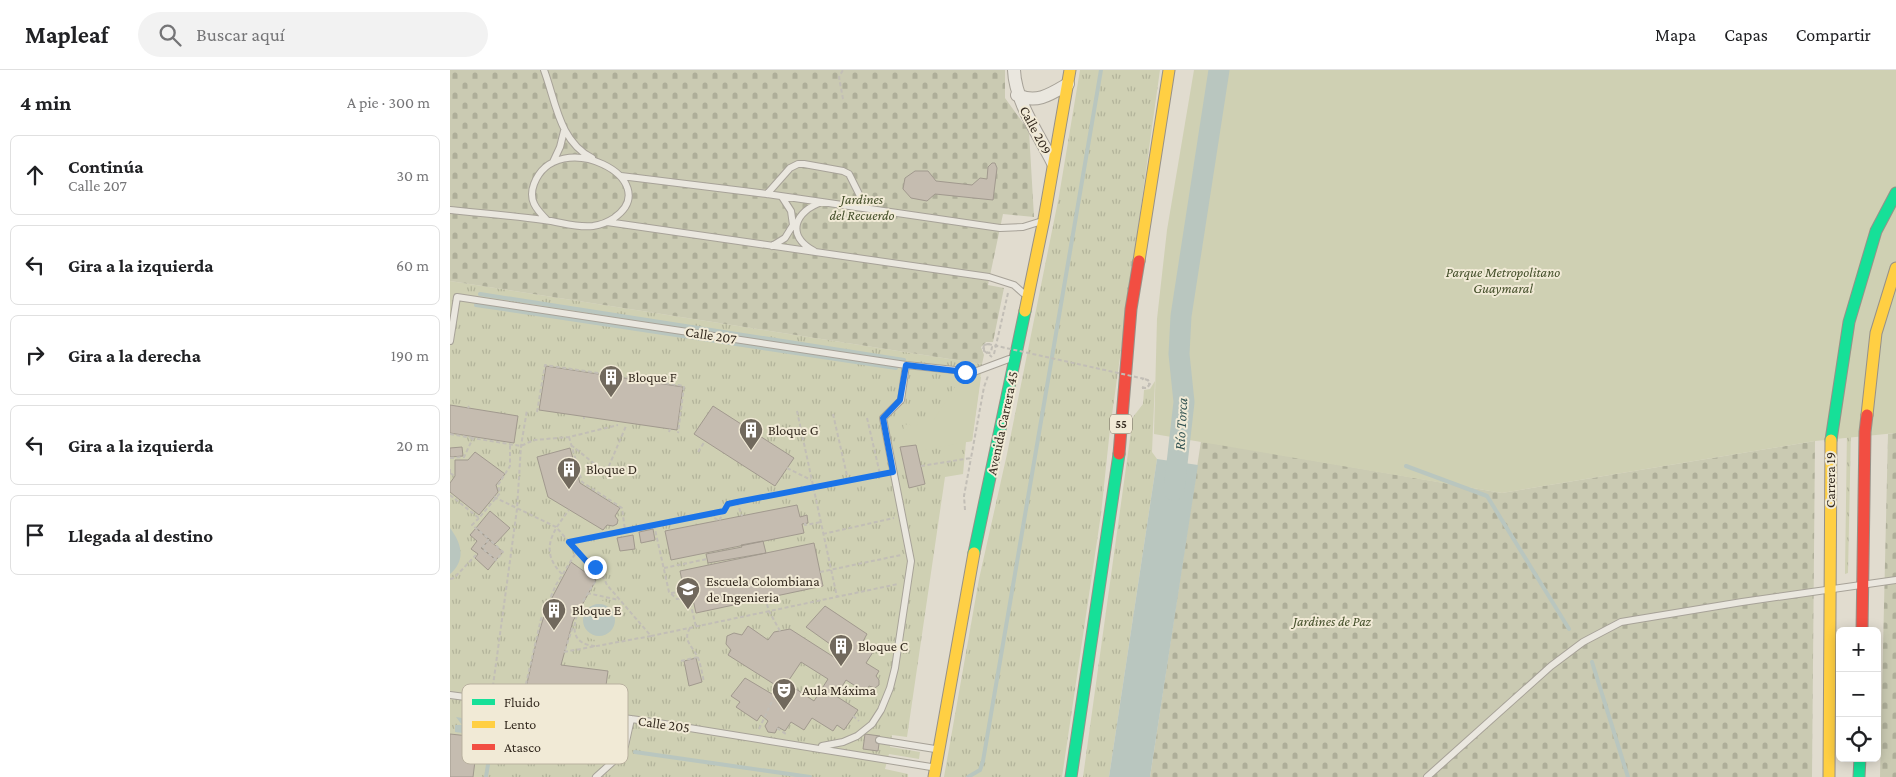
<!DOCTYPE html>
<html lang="es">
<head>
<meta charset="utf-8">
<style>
	:root { --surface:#fff; --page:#f2f2f2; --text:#202124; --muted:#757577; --line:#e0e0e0 }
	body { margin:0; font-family:"Crimson Pro",serif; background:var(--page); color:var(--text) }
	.controls { position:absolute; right:15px; bottom:15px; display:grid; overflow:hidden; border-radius:8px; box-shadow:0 2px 12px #0003 }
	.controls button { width:45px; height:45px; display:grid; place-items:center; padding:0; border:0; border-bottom:1px solid var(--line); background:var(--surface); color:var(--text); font:25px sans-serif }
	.stop { position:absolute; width:15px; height:15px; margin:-11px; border:4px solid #1a73e8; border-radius:50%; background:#fff }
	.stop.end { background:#1a73e8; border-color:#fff; box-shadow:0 1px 5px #0008 }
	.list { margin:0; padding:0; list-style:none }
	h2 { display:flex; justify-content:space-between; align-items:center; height:65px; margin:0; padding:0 20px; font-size:21px }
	h2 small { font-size:16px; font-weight:400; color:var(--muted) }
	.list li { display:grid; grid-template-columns:32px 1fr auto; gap:15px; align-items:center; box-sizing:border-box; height:80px; margin:0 10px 10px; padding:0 10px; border:1px solid var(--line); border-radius:8px }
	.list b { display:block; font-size:19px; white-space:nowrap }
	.list p { margin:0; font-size:16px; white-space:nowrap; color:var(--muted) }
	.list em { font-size:16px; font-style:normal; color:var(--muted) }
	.icon { flex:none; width:28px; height:28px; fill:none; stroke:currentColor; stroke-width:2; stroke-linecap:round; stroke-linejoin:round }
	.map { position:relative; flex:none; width:1446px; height:707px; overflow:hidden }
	header { display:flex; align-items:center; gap:30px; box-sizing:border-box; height:70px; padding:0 25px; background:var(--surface); border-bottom:1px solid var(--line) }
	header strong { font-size:24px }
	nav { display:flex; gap:28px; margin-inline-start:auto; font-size:18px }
	.search { width:350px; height:45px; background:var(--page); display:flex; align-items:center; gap:12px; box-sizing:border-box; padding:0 18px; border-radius:28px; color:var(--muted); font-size:19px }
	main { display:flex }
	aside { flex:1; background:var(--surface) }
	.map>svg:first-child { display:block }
	.grass { fill:url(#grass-tufts) }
	.cemetery { fill:url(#cemetery-stones) }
	.green { fill:#cfd0b3; fill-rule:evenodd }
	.water { fill:#b9c6bf }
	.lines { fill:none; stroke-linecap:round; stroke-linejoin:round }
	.stream { stroke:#b9c6bf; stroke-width:4 }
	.river { stroke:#b9c6bf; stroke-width:21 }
	.building { fill:#c5bcb0; stroke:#a1998e; fill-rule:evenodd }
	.lane-casing { stroke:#a7a298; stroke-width:8 }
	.street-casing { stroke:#a7a298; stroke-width:14 }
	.fast-casing { stroke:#979188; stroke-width:13 }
	.slow-casing { stroke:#979188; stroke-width:13 }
	.jam-casing { stroke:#979188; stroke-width:13 }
	.path { stroke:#c2beb6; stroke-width:2; stroke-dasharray:4 2.5; stroke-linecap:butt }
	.lane { stroke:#eae7df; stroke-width:6 }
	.street { stroke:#eae7df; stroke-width:12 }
	.fast { stroke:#16e098; stroke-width:11 }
	.slow { stroke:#ffcf43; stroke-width:11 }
	.jam { stroke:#f24e42; stroke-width:11 }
	.path-bridge { stroke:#c2beb6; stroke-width:2; stroke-dasharray:4 2.5; stroke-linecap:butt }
	.route { stroke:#1a73e8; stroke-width:6 }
	.labels { text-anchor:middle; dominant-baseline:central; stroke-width:4; stroke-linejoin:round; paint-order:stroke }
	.shield { fill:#f1ead6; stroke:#6d6457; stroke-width:1 }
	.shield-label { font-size:12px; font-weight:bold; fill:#352b20 }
	.street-label { font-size:14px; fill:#352b20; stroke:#f1ead6 }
	.park-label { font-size:14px; font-style:italic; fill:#444f2a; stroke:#f1ead6 }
	.poi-label { font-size:14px; fill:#352b20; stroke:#f1ead6; text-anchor:start }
	.water-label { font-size:15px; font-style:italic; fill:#325352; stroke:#f1ead6 }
	.key { fill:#f1ead6; stroke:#b9b19f; stroke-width:1 }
	.key-label { font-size:14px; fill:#352b20 }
</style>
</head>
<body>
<header>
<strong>Mapleaf</strong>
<div class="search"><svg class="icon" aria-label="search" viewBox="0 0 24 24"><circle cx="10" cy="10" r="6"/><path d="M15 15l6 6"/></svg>Buscar aquí</div>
<nav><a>Mapa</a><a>Capas</a><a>Compartir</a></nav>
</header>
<main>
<aside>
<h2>4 min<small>A pie · 300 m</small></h2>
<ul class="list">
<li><svg class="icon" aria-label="ahead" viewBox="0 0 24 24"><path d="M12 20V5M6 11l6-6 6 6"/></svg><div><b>Continúa</b><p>Calle 207</p></div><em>30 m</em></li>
<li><svg class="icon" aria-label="left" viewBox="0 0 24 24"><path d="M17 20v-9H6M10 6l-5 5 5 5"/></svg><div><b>Gira a la izquierda</b></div><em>60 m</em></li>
<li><svg class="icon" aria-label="right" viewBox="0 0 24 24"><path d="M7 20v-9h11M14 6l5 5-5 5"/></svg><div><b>Gira a la derecha</b></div><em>190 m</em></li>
<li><svg class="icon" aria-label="left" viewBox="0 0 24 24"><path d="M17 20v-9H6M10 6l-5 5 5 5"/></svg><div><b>Gira a la izquierda</b></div><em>20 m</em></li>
<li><svg class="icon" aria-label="arrive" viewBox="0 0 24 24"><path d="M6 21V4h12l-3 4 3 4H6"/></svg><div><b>Llegada al destino</b></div></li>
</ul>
</aside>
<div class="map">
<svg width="1446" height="707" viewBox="0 0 1446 707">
	<defs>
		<pattern id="grass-tufts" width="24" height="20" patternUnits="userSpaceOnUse" patternTransform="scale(1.25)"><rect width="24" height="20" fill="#cfd0b3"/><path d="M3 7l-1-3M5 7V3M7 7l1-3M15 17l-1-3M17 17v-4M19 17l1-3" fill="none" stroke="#b2b39a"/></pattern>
		<pattern id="cemetery-stones" width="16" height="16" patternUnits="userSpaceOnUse" patternTransform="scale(1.25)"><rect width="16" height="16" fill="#cacab2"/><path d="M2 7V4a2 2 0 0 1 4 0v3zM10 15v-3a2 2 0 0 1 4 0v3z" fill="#aeae99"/></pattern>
	</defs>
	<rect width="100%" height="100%" fill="#e1dccf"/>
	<!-- grass -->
	<path class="grass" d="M630 0H710L660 359 651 444 612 707H494L529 509 557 384 609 126Z
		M0 211 532 294 522 371 516 372 513 404 495 407 457 667 442 665 440 677 470 682 469 689 439 684 435 699 458 704V707H0Z
		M705 311 702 382 707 389 659 707H633L683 347 693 334 694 320 700 319Z
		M1397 359 1401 360 1398 503 1395 504Z"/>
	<!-- cemetery -->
	<path class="cemetery" d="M0 0H555V28L579 61 584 147 553 144 538 215 554 218 543 272H536L531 277 534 285 532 294 0 211Z
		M1446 363V707H1430L1438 364Z
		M751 371 1052 423 1365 371 1362 707H700Z"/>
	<!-- green -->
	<path class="green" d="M744 0H1446V363L1365 371 1052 423 704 364 707 249 717 160Z
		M512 306 531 307 522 371 468 381 466 375 456 376 453 354 467 356 468 351H483Z
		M150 530C164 532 174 545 167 559 165 564 160 567 155 569 127 578 116 530 150 530ZM150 534 160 538 164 544 161 561C153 566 147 566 139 562L133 548C135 539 141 535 150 534Z"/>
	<!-- water -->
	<path class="water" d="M707 389 748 395 700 707H659Z
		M0 458C12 474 16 490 0 504Z
		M133 550a16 16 0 1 1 32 0a16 16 0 1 1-32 0Z
		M6 647C18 648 27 657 40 660V664L28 665 5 662V655H12Z"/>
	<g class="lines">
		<!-- stream -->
		<path class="stream" d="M30 224 454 290
			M26 235 446 298
			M956 396 1037 426 1119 559
			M1142 592 1178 707
			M40 662 167 680
			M185 682 360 707
			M36 707 43 663
			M518 707 530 700 533 691 651 0"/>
		<!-- river -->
		<path class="river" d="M724 420 734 332 729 284 731 246 769 0"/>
	</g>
	<!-- building -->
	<path class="building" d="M542 93H545L547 98 543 130 485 124 477 131 461 128 453 119 455 108 465 101H478L486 111 522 115 530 108 537 109 538 97Z
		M96 296 233 317 227 360 89 340Z
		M0 335 68 346 64 373 0 363Z
		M263 336 344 388 325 416 244 364Z
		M466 375 475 414 459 418 450 377Z
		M12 377 13 386 0 387V378Z
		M120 378 130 413 170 438 165 446 168 450 167 454 163 456 157 455 153 460 98 427 87 387Z
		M25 382 55 404 46 415 48 422 29 445 0 422V413L5 406V390H18Z
		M347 435 350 447 357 445 358 453 352 454 354 463 221 490 215 461Z
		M40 441 60 458 45 474 26 458Z
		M26 458 39 470 31 478 46 490 38 500 25 488 28 484 21 479 27 471 20 465Z
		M203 459 205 470 191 473 189 462Z
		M183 465 185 479 170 481 167 468Z
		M39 470 53 482 46 490 32 478Z
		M313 471 316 483 258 493 256 484 292 477 291 475Z
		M364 473 373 516 246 543 242 525 235 526 230 501Z
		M121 492 146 510 123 551 111 595 158 601 154 630 76 618 86 573 96 539Z
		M375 536 417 564 411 575 423 582 416 593 429 601 426 606 429 610V615L425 618 419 616 415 622 396 610 386 626 408 640 394 660 387 655 383 661 362 648 354 660 341 652 335 661 328 657 325 663 318 662 315 656 318 651 311 645 307 651 286 637 290 632 281 626 295 608 322 624 327 616 278 585 281 580 276 574 277 566 284 563 292 565 298 556 318 570 324 562 340 559 390 591 394 584 356 557ZM351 592 378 609 364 631 337 613Z
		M246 588 252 612 239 616 234 591Z
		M0 664 28 667 23 707H0Z
		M415 664 430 666 428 681 413 679Z"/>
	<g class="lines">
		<!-- lane casing -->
		<g class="lane-casing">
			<path id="lane" d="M94 0C106 32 109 71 142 88
				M103 92 110 77 114 61
				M171 106 317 124 550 158 573 157 589 152
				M317 124 340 98 348 94H354L393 101 399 104 416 138
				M0 140C31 143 63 146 94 150 111 152 126 158 143 156 150 155 158 152 164 148 218 110 107 54 84 114 78 130 86 139 97 150
				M157 152 539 207 564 215 573 223
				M322 176 335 168 343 155 341 141 332 127
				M364 181C335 165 345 141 372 132
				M0 271 7 227 456 295 524 302 559 289
				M0 625 196 651 481 697
				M429 670 485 679
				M372 676 393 672 407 666 422 654 431 640 440 618 445 598 461 491 433 348 451 330 456 295
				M146 707 167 688 175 676 181 649
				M977 707 1101 596 1133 572 1171 552 1292 532 1446 510"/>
		</g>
		<!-- street casing -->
		<g class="street-casing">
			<path id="street" d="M564 0C565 31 589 65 603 93
				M567 25C587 34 601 24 618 14"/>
		</g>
		<!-- fast casing -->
		<g class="fast-casing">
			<path id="fast" d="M1381 370 1399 252 1426 161 1446 123
				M524 483 575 241
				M621 707 669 384
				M1409 707 1410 688"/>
		</g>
		<!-- slow casing -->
		<g class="slow-casing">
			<path id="slow" d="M689 191 719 0
				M575 241 594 149 620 0
				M1417 345 1426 263 1446 198
				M484 707 524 483
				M1379 707 1381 370"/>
		</g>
		<!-- jam casing -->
		<g class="jam-casing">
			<path id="jam" d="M669 384 681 239 689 191
				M1412 561 1415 362 1417 345"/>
		</g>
		<!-- path -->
		<path class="path" d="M393 29 389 7 393 0
			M538 274 534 275V281L539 283 541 282 542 277 539 274 534 275 533 280 542 287
			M544 284 558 223
			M692 317 695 318 699 315V311L695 309
			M692 318H697L700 314 698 310 692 309
			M18 338 19 336
			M347 341 387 527
			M87 342 95 295 234 316 228 363
			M383 344 398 410
			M417 348 430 404
			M134 349V347
			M219 362 220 359
			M0 364 23 368
			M119 367 132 412 172 438 175 460
			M121 375 156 403 176 356
			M248 382 255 371
			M0 388 14 387 23 368 71 376 84 370 119 367 168 355
			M471 396 521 388 534 317 538 306
			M337 398 361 410
			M0 399V404
			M0 403 5 406
			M0 425 29 448 50 423 48 415 60 396V375
			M44 427 106 457 138 493 151 502 157 515 201 566 448 514
			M287 432 292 446
			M515 440 514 426 521 388
			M259 444 269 451 274 441
			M29 448 22 455 39 469 32 478 46 490 53 482 39 469
			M355 453V455L371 452
			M204 455 219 522 227 529 239 527 246 557
			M373 464 444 448
			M119 472 274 441 278 434 287 432 436 403
			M214 498 257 489
			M370 502 451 485
			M112 504C89 481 102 462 119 440
			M0 509 4 508 26 485
			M137 523 169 530
			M221 523 234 521
			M315 528 319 541 330 561
			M240 558C232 571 243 576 248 588 251 595 252 604 254 612
			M145 576C101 572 140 520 151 503
			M115 580 123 556
			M114 582 201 566
			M231 591 248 587
			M42 623 67 439 71 376 77 340
			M74 624 102 628V624L88 622V620
			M73 627 91 549 106 515 127 481
			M403 646 409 651
			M41 649V639
			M327 658 336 664
			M309 659 325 625"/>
		<!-- lane -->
		<use href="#lane" class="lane"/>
		<!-- street -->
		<use href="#street" class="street"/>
		<!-- fast -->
		<use href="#fast" class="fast"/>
		<!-- slow -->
		<use href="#slow" class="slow"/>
		<!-- jam -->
		<use href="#jam" class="jam"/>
		<!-- path-bridge -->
		<path class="path-bridge" d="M538 274 695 309"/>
	</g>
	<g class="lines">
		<!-- route -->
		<path class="route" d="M145 497 138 493 119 472 274 441 278 434 287 432 443 402 433 348 450 330 456 295 515 302"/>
	</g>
	<!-- icons -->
	<defs>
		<g id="building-pin" transform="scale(1.25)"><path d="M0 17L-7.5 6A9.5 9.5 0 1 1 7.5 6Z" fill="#71695d" stroke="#f1ead6"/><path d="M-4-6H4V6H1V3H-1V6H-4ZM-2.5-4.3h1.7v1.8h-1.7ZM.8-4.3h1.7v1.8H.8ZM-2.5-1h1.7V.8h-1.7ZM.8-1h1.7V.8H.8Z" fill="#fff"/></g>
		<g id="university-pin" transform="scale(1.25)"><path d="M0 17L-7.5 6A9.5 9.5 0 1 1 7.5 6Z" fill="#71695d" stroke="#f1ead6"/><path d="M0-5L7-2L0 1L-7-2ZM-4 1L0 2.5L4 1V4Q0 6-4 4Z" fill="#fff"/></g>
		<g id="theatre-pin" transform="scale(1.25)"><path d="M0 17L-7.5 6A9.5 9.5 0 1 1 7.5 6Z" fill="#71695d" stroke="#f1ead6"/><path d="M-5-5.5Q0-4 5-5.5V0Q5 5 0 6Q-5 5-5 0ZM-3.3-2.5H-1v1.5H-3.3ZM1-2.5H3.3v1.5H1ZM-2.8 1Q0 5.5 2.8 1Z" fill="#fff"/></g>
	</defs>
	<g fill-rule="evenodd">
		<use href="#building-pin" x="161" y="307"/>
		<use href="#building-pin" x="301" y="360"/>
		<use href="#building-pin" x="119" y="399"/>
		<use href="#university-pin" x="238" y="519"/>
		<use href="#building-pin" x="104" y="540"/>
		<use href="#building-pin" x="391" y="576"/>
		<use href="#theatre-pin" x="334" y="620"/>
	</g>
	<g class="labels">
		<!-- shield labels -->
		<rect class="shield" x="660" y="344.5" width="22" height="19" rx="4"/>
		<g class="shield-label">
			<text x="671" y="354">55</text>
		</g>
		<!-- street labels -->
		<g class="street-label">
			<text transform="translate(586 60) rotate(62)">Calle 209</text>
			<text transform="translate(261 265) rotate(9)">Calle 207</text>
			<text transform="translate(552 353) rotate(-78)">Avenida Carrera 45</text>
			<text transform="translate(1380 410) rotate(-90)">Carrera 19</text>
			<text transform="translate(214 654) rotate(8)">Calle 205</text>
		</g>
		<!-- park labels -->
		<g class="park-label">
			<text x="412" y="129">Jardines<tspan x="412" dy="16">del Recuerdo</tspan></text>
			<text x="1053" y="202">Parque Metropolitano<tspan x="1053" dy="16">Guaymaral</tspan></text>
			<text x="882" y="551">Jardines de Paz</text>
		</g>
		<!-- poi labels -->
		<g class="poi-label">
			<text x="178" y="307">Bloque F</text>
			<text x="318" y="360">Bloque G</text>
			<text x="136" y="399">Bloque D</text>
			<text x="256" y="511">Escuela Colombiana<tspan x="256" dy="16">de Ingenieria</tspan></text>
			<text x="122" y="540">Bloque E</text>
			<text x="408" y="576">Bloque C</text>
			<text x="352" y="620">Aula Máxima</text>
		</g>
		<!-- water labels -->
		<g class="water-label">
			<text transform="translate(731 354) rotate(-87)">Río Torca</text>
		</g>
	</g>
	<!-- legend -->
	<rect x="12" y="614" width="166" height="80" rx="8" class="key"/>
	<rect x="22" y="629" width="23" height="6" fill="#16e098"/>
	<rect x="22" y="651" width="23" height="7" fill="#ffcf43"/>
	<rect x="22" y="674" width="23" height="6" fill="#f24e42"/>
	<g class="key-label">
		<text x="54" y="637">Fluido</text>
		<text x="54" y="659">Lento</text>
		<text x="54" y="682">Atasco</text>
	</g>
</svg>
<div class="controls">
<button>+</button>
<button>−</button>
<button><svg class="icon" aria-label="locate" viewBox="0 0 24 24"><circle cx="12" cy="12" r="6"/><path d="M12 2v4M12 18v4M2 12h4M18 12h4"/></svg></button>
</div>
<div class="stop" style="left:515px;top:302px"></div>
<div class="stop end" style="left:145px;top:497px"></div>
</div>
</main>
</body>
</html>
